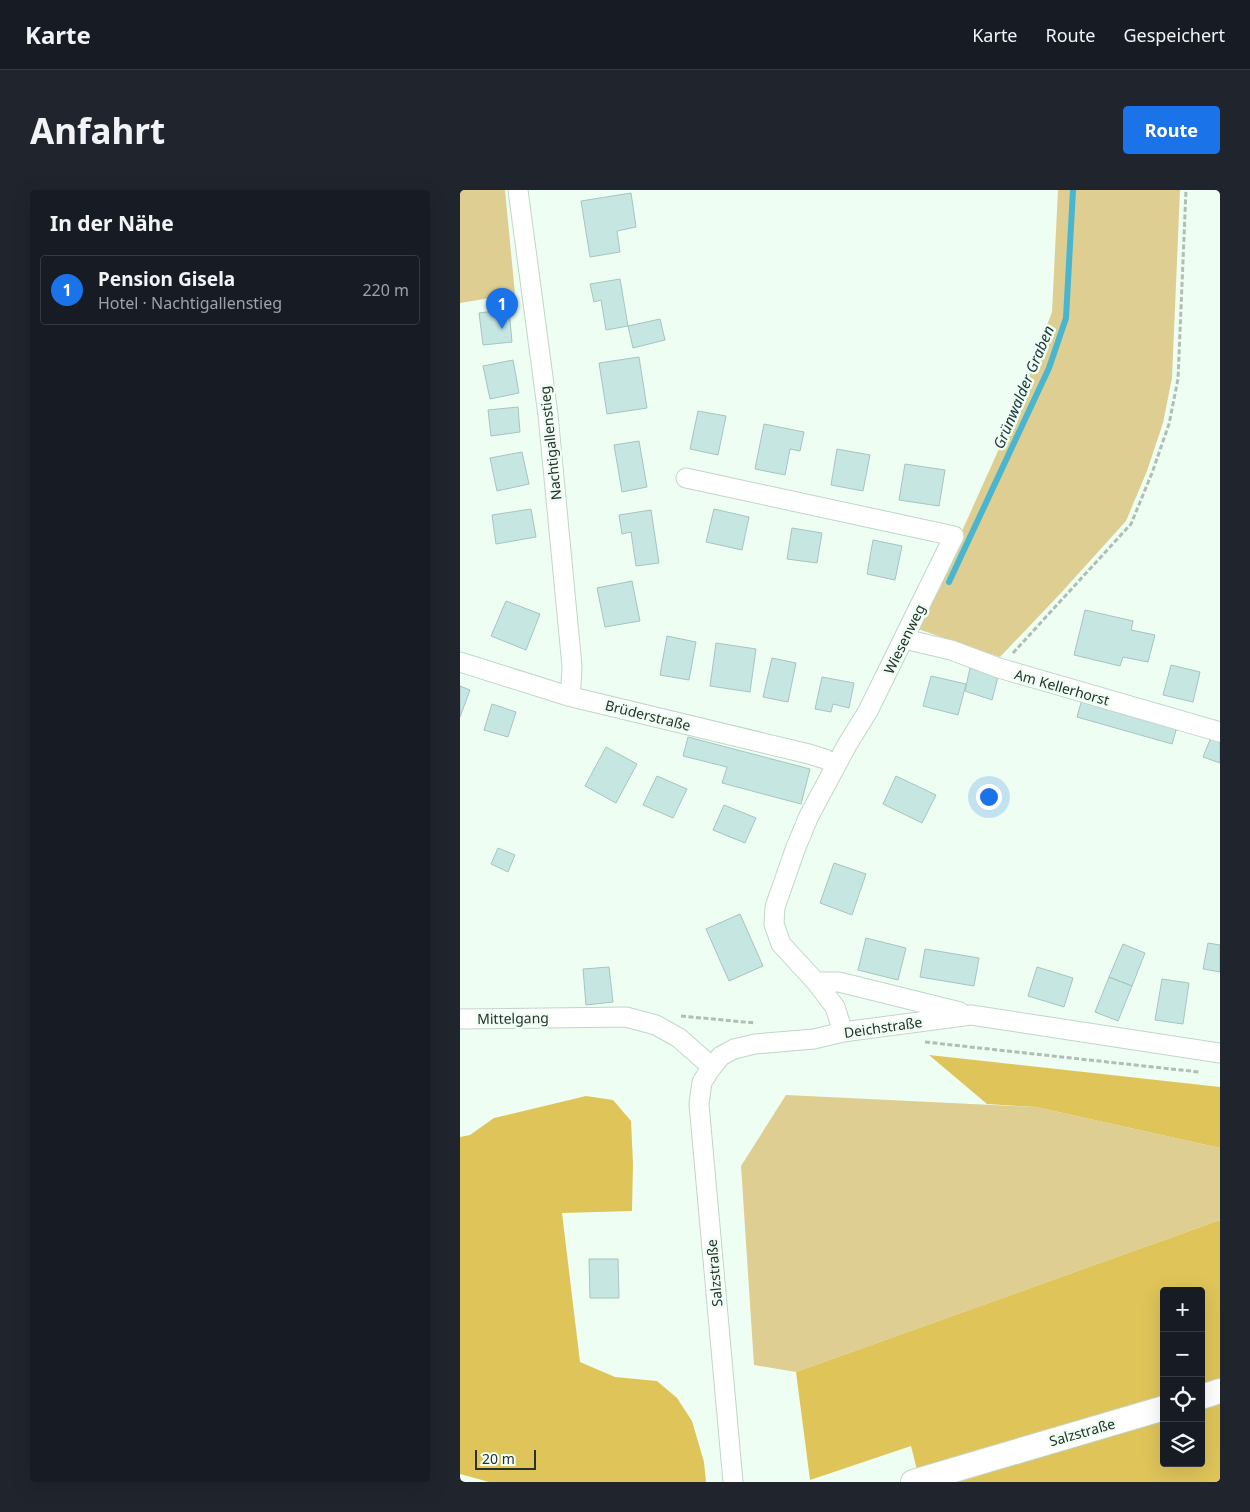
<!DOCTYPE html>
<html lang="de">
<head>
<meta charset="utf-8">
<style>
	:root { --surface:#171b24; --page:#20242c; --text:#f1f3f6; --muted:#9ea1a6; --line:#363941; --accent:#1a73e8 }
	body { margin:0; font-family:"Noto Sans",sans-serif; background:var(--page); color:var(--text) }
	.controls { position:absolute; right:15px; bottom:15px; display:grid; overflow:hidden; border-radius:5px; box-shadow:0 5px 20px #0002 }
	.controls button { width:45px; height:45px; display:grid; place-items:center; padding:0; border:0; border-bottom:1px solid var(--line); background:var(--surface); color:var(--text); font:25px sans-serif }
	.scale { position:absolute; left:15px; bottom:12px; width:61px; box-sizing:border-box; padding-left:5px; border:2px solid #28322b; border-top:0; font-size:14px; line-height:18px; white-space:nowrap; color:#28322b; -webkit-text-stroke:4px #eefef3; paint-order:stroke }
	.you { position:absolute; left:528px; top:606px; width:18px; height:18px; margin:-12px; border:4px solid #fff; border-radius:50%; background:#1a73e8; box-shadow:0 0 0 8px #1a73e833 }
	.badge { display:grid; place-items:center; width:32px; height:32px; border-radius:50%; background:var(--accent); color:#fff; font-size:16px; font-weight:700 }
	.pin { position:absolute; translate:-50% -41px; filter:drop-shadow(0 1px 2px #0008) }
	.pin::after { content:''; position:absolute; top:26px; width:18px; height:15px; background:inherit; clip-path:polygon(0 0,100% 0,50% 100%) }
	.list { margin:0; padding:0; list-style:none }
	h2 { display:flex; justify-content:space-between; align-items:center; height:65px; margin:0; padding:0 20px; font-size:21px }
	h2 small { font-size:16px; font-weight:400; color:var(--muted) }
	.list li { display:grid; grid-template-columns:32px 1fr auto; gap:15px; align-items:center; box-sizing:border-box; height:70px; margin:0 10px 10px; padding:0 10px; border:1px solid var(--line); border-radius:5px }
	.list b { display:block; font-size:19px; white-space:nowrap }
	.list p { margin:0; font-size:16px; white-space:nowrap; color:var(--muted) }
	.list em { font-size:16px; font-style:normal; color:var(--muted) }
	.icon { flex:none; width:28px; height:28px; fill:none; stroke:currentColor; stroke-width:2; stroke-linecap:round; stroke-linejoin:round }
	.map { position:relative; flex:none; width:760px; height:1292px; overflow:hidden; border-radius:5px }
	header { display:flex; align-items:center; gap:30px; box-sizing:border-box; height:70px; padding:0 25px; background:var(--surface); border-bottom:1px solid var(--line) }
	header strong { font-size:24px }
	nav { display:flex; gap:28px; margin-inline-start:auto; font-size:18px }
	.intro { display:flex; align-items:center; justify-content:space-between; box-sizing:border-box; height:120px; padding:0 30px }
	h1 { margin:0; font-size:35px }
	.button { padding:12px 22px; border-radius:5px; background:var(--accent); color:#fff; font-size:18px; font-weight:700 }
	main { display:flex; gap:30px; padding:0 30px }
	aside { flex:1; background:var(--surface); border-radius:5px; box-shadow:0 5px 20px #0002 }
	.map>svg:first-child { display:block }
	.green { fill:#dece92 }
	.forest { fill:#dfc45a; fill-rule:evenodd }
	.lines { fill:none; stroke-linecap:round; stroke-linejoin:round }
	.stream { stroke:#4ab5ce; stroke-width:6 }
	.building { fill:#c5e6e1; stroke:#a5c5c0 }
	.minor-casing { stroke:#bfd7c7; stroke-width:21 }
	.tertiary-casing { stroke:#bfd7c7; stroke-width:26 }
	.path { stroke:#b0beb4; stroke-width:3; stroke-dasharray:5 2.5; stroke-linecap:butt }
	.minor { stroke:#fff; stroke-width:19 }
	.tertiary { stroke:#fff; stroke-width:24 }
	.labels { text-anchor:middle; dominant-baseline:central; stroke-width:5; stroke-linejoin:round; paint-order:stroke }
	.street-label { font-size:14px; fill:#28322b; stroke:#eefef3 }
	.water-label { font-size:15px; font-style:italic; fill:#20383f; stroke:#eefef3 }
</style>
</head>
<body>
<header>
<strong>Karte</strong>
<nav><a>Karte</a><a>Route</a><a>Gespeichert</a></nav>
</header>
<div class="intro"><h1>Anfahrt</h1><a class="button">Route</a></div>
<main>
<aside>
<h2>In der Nähe<small></small></h2>
<ul class="list">
<li><span class="badge">1</span><div><b>Pension Gisela</b><p>Hotel · Nachtigallenstieg</p></div><em>220 m</em></li>
</ul>
</aside>
<div class="map">
<svg width="760" height="1292" viewBox="0 0 760 1292">
	<rect width="100%" height="100%" fill="#eefef3"/>
	<!-- green -->
	<path class="green" d="M0 0H45L55 104 0 113Z
		M598 0H720L712 188 703 233 687 281 666 331 600 404 540 467 458 439 547 241 592 122Z
		M326 905 576 917 760 958V1030L336 1182 294 1175 281 976Z"/>
	<!-- forest -->
	<path class="forest" d="M469 865 760 897V958L576 917 527 914Z
		M126 906 153 910 171 931 173 973 172 1021 102 1023 120 1172 155 1187 197 1191 217 1208 232 1231 244 1272 246 1292H29L0 1284V947L10 945 34 928Z
		M760 1030V1292H460L451 1256 350 1290 336 1182ZM704 1101H741V1273H704Z"/>
	<g class="lines">
		<!-- stream -->
		<path class="stream" d="M489 392 589 178 606 128 613 0"/>
	</g>
	<!-- building -->
	<path class="building" d="M171 3 176 37 157 41 160 62 130 67 121 11Z
		M160 89 168 136 146 140 141 110 134 112 130 94Z
		M49 119 52 152 23 155 19 123Z
		M200 129 205 150 173 158 168 136Z
		M179 167 187 218 147 224 139 173Z
		M53 170 59 203 30 209 23 176Z
		M58 217 60 242 31 246 28 220Z
		M238 221 266 226 258 265 230 259Z
		M304 234 344 242 340 261 330 259 325 285 295 279Z
		M179 251 187 297 162 302 154 255Z
		M377 259 410 265 403 301 371 295Z
		M62 262 69 294 37 301 30 268Z
		M445 274 485 280 479 316 439 310Z
		M71 319 76 347 36 354 32 325Z
		M254 319 289 327 282 360 246 352Z
		M191 320 199 373 176 376 171 342 162 344 159 325Z
		M332 338 362 343 357 373 327 369Z
		M413 350 442 356 435 390 407 384Z
		M172 391 180 431 145 437 137 398Z
		M46 411 80 424 66 460 31 446Z
		M625 420 673 431 671 440 695 445 688 472 663 467 660 476 614 465Z
		M207 446 236 452 229 490 200 485Z
		M256 453 296 459 290 502 250 496Z
		M312 468 336 473 328 512 303 507Z
		M711 475 740 482 733 512 703 505Z
		M510 478 538 487 532 510 505 501Z
		M471 486 506 494 498 525 463 516Z
		M362 487 394 493 389 518 373 514 371 522 355 519Z
		M0 496 10 500 0 527Z
		M622 509 717 537 712 554 617 527Z
		M32 514 56 522 48 547 24 540Z
		M752 545 760 548V573L743 567Z
		M228 547 350 579 341 614 262 593 267 577 223 566Z
		M146 557 177 574 156 613 125 596Z
		M197 586 227 599 213 628 183 615Z
		M436 586 476 605 462 633 423 614Z
		M264 615 296 628 285 653 253 640Z
		M38 658 55 665 48 682 31 674Z
		M374 673 406 684 392 725 360 713Z
		M280 724 303 776 269 791 246 739Z
		M406 748 446 758 438 790 398 780Z
		M748 753 760 755V782L743 779Z
		M663 754 685 763 672 796 649 787Z
		M465 759 519 768 514 796 460 787Z
		M149 777 153 812 126 815 123 779Z
		M577 777 613 788 604 817 568 806Z
		M649 787 672 796 658 831 635 822Z
		M702 789 729 793 723 834 695 830Z
		M129 1069H158L159 1108H130Z"/>
	<g class="lines">
		<!-- minor casing -->
		<g class="minor-casing">
			<path id="minor" d="M58 0 88 225 112 476 111 496 108 506
				M226 288 494 346 408 521 387 555 349 626 336 657 315 717 314 734 321 754 356 792 375 817 383 842
				M444 449 491 460 539 478 760 542
				M0 472 108 506 349 564 365 569 376 575
				M356 792H379L500 822
				M0 829 166 827 196 835 219 848 252 877 261 866 274 859 295 854 354 849 383 842 511 825 760 863
				M252 877 242 892 239 914 273 1292"/>
		</g>
		<!-- tertiary casing -->
		<g class="tertiary-casing">
			<path id="tertiary" d="M741 1207 760 1201
				M453 1292 704 1218"/>
		</g>
		<!-- path -->
		<path class="path" d="M553 463 671 334 692 283 709 234 718 189 726 0
			M221 826 295 833
			M465 852 739 882"/>
		<!-- minor -->
		<use href="#minor" class="minor"/>
		<!-- tertiary -->
		<use href="#tertiary" class="tertiary"/>
	</g>
	<g class="labels">
		<!-- street labels -->
		<g class="street-label">
			<text transform="translate(90 253) rotate(-96)">Nachtigallenstieg</text>
			<text transform="translate(444 449) rotate(-64)">Wiesenweg</text>
			<text transform="translate(602 497) rotate(16)">Am Kellerhorst</text>
			<text transform="translate(188 525) rotate(14)">Brüderstraße</text>
			<text transform="translate(53 828) rotate(-1)">Mittelgang</text>
			<text transform="translate(423 837) rotate(-8)">Deichstraße</text>
			<text transform="translate(254 1083) rotate(-95)">Salzstraße</text>
			<text transform="translate(622 1242) rotate(-16)">Salzstraße</text>
		</g>
		<!-- water labels -->
		<g class="water-label">
			<text transform="translate(563 197) rotate(-67)">Grünwalder Graben</text>
		</g>
	</g>
</svg>
<div class="controls">
<button>+</button>
<button>−</button>
<button><svg class="icon" aria-label="locate" viewBox="0 0 24 24"><circle cx="12" cy="12" r="6"/><path d="M12 2v4M12 18v4M2 12h4M18 12h4"/></svg></button>
<button><svg class="icon" aria-label="layers" viewBox="0 0 24 24"><path d="M12 4l9 5-9 5-9-5zM3 14l9 5 9-5"/></svg></button>
</div>
<div class="scale">20 m</div>
<div class="you"></div>
<div class="pin badge" style="left:42px;top:139px">1</div>
</div>
</main>
</body>
</html>
